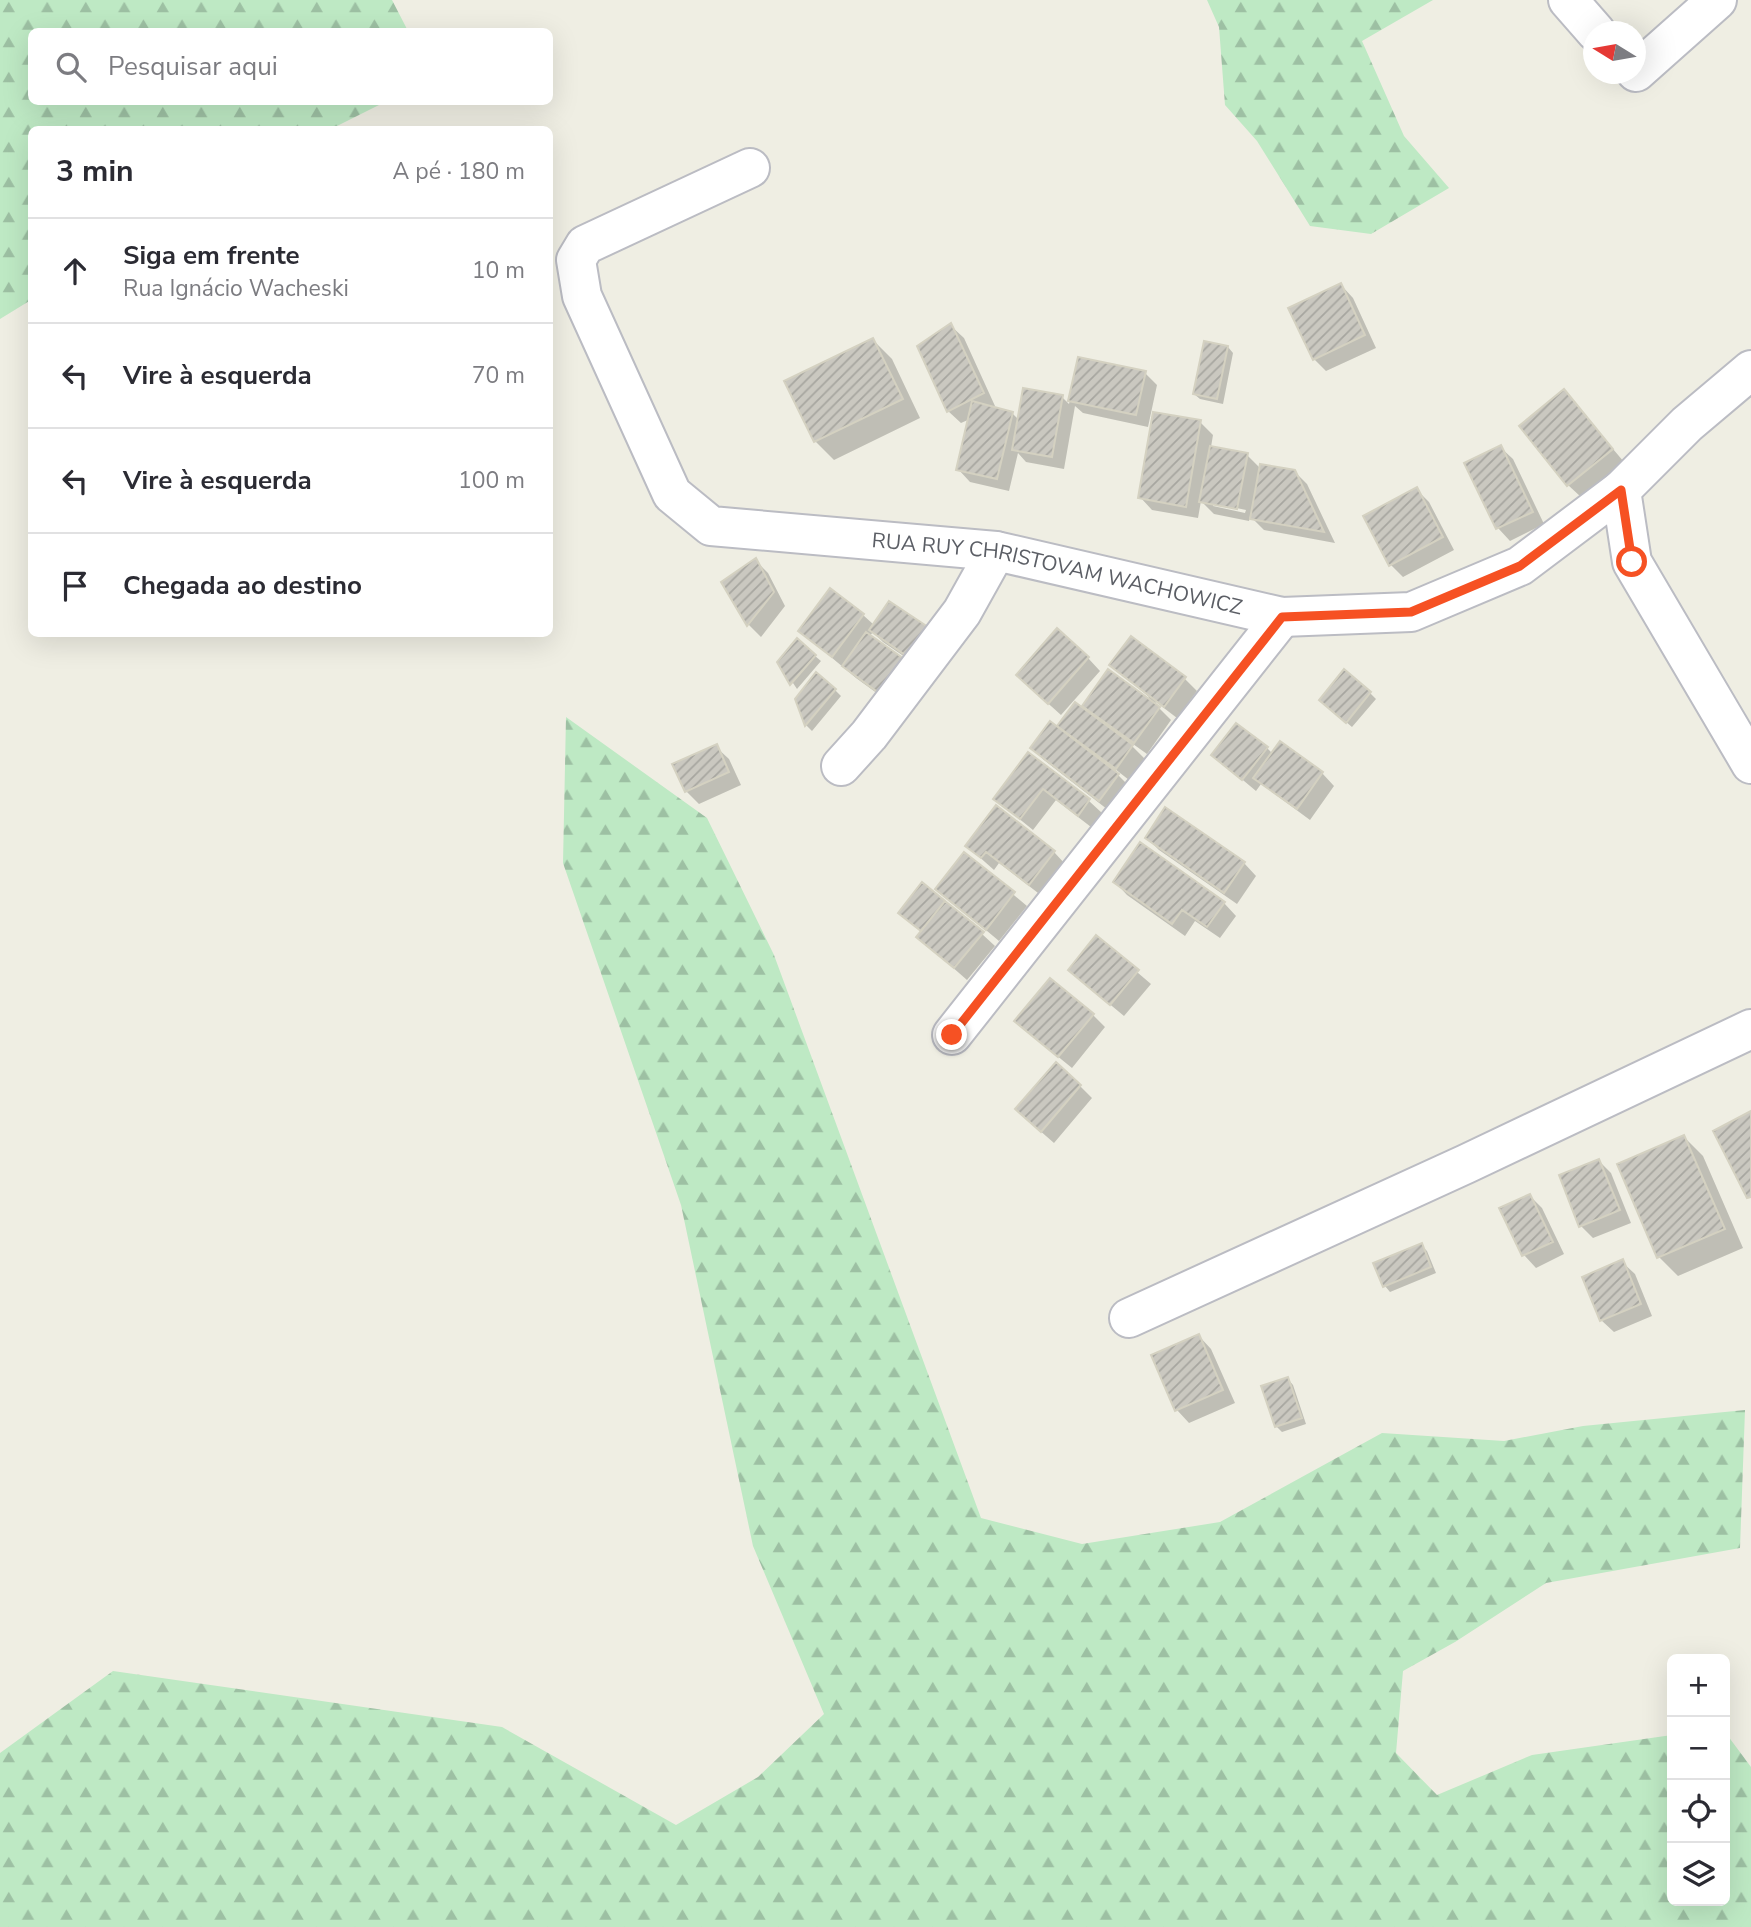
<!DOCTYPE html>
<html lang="pt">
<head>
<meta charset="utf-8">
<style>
	:root { --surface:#fff; --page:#f2f2f3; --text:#2b2b33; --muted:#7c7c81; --line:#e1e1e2 }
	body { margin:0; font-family:"Nunito Sans",sans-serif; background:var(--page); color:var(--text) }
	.controls { position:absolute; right:21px; bottom:21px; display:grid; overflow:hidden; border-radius:10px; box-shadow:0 7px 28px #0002 }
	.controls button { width:63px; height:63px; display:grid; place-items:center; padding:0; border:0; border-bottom:2px solid var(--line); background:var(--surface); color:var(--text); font:35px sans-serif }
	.compass { position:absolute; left:1583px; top:21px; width:63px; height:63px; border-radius:50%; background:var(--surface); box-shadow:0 7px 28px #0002; rotate:281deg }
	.stop { position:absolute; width:21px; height:21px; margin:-16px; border:5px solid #f65123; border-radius:50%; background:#fff }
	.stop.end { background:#f65123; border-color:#fff; box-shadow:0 2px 7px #0008 }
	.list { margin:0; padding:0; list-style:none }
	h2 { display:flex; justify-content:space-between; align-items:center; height:91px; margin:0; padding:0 28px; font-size:30px }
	h2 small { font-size:23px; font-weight:400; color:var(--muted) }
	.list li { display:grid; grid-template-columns:46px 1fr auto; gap:21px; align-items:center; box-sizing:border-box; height:105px; padding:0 28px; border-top:2px solid var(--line) }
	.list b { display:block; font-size:26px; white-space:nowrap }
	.list p { margin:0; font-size:23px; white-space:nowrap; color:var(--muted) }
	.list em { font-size:23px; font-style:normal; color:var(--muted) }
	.icon { flex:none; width:38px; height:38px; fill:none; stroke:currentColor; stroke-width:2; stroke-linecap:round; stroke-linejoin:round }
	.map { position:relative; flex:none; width:1751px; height:1927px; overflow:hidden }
	.search { position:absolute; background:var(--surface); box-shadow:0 7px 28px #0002; left:28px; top:28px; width:525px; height:77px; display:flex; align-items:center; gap:18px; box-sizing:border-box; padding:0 24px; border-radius:10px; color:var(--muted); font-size:26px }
	.panel { position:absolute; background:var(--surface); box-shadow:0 7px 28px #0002; left:28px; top:126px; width:525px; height:511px; border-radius:10px }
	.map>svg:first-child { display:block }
	.forest { fill:url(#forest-firs) }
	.shadow { fill:#0003; fill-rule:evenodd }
	.building { fill:url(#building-hatch); stroke:#d4d1c1; stroke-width:2 }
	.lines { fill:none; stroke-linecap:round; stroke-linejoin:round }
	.minor-casing { stroke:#bbbcc3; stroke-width:42 }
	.minor { stroke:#fff; stroke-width:38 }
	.route { stroke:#f65123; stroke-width:9 }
	.labels { text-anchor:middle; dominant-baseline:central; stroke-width:5; stroke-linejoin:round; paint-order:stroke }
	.street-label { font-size:21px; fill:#5b5e65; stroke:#fff }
</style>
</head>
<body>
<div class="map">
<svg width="1751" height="1927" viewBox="0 0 1751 1927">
	<defs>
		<pattern id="forest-firs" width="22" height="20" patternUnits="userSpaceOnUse" patternTransform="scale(1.75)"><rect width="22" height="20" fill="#bee9c4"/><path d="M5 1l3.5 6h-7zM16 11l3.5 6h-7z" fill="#9dc0a3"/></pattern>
		<pattern id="building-hatch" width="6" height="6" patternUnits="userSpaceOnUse" patternTransform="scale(1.75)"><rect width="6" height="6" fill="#cac8c0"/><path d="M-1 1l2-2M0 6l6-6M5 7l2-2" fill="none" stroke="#a7a6a0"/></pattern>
	</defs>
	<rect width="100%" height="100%" fill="#efeee3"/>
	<!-- forest -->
	<path class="forest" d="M0 0H392L408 31 32 32V102H385L331 129 32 130 31 300 0 319Z
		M1207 0H1433L1362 41 1404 136 1449 188 1371 234 1310 226 1257 141 1225 105 1219 27Z
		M566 717 707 818 774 955 981 1518 1082 1544 1220 1522 1382 1433 1504 1441 1583 1426 1745 1410 1740 1548 1546 1583 1455 1642 1403 1671 1396 1753 1437 1795 1532 1755 1672 1735V1901H1725V1732L1751 1767V1927H0V1753L113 1671 502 1727 676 1825 758 1777 824 1714 753 1546 681 1205 563 863Z"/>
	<!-- shadow -->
	<path class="shadow" d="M1341 285 1353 298 1376 348 1326 371 1314 359Z
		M951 326 964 338 995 406 991 408 1012 413 1019 420 1062 397 1069 404 1079 359 1145 373 1157 385 1148 427 1083 413 1075 406 1064 469 1026 462 1018 453 1009 491 970 482 958 469 970 419 961 423 948 411Z
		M873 340 892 359 920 418 834 460 815 441 787 382Z
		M1228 347 1233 353 1223 404 1200 399 1194 394Z
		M1564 391 1624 462 1581 497 1568 485Z
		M1200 422 1213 435 1211 447 1247 455 1261 469 1294 471 1307 484 1335 543 1264 530 1250 516 1249 521 1214 514 1201 501 1198 518 1152 510 1140 497ZM1213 503 1246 510 1245 513 1213 506Z
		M1500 447 1513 459 1544 524 1510 541 1498 528 1466 464Z
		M1416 489 1429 502 1454 550 1403 577 1391 565Z
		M756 561 768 573 785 606 761 637 749 625 724 583Z
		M830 591 863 615 924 670 883 642 873 632 869 637 896 707 856 678 800 631Z
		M815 656 821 661 797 689 779 662Z
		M1088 658 1100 671 1061 715 1031 688Z
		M1111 665 1184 678 1197 691 1177 718 1156 702 1155 704 1171 720 1147 754 1133 744 1132 746 1145 759 1129 780 1115 769 1114 771 1131 788 1112 813 1044 760 1032 748 1057 729 1075 705 1081 709 1108 671 1147 700 1149 697Z
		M835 690 841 696 812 731 806 725 797 699Z
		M1370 693 1376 699 1352 727 1327 706Z
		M716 747 729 759 741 785 699 804 686 791Z
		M1267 748 1273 754 1322 773 1334 786 1310 820 1261 784 1256 791 1213 755Z
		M1029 754 1089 801 1102 813 1091 827 1056 800 1033 830 995 799Z
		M997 808 1054 852 1066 865 1042 896 999 863 994 870 967 846Z
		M1147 838 1244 863 1256 876 1237 904 1159 850Z
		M1141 844 1224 903 1236 916 1220 938 1195 921 1185 936 1127 895 1115 882Z
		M965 854 1027 906 999 941 937 889Z
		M982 934 995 946 967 980 918 937Z
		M1097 938 1151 984 1124 1016 1083 982Z
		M1093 1015 1105 1027 1072 1068 1029 1033Z
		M1080 1086 1092 1098 1054 1143 1030 1122Z
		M1684 1137 1703 1156 1743 1248 1678 1276 1659 1257Z
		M1599 1161 1611 1173 1631 1223 1593 1238 1581 1226Z
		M1530 1196 1542 1208 1564 1254 1536 1268 1524 1255Z
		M1421 1245 1427 1251 1436 1273 1390 1292 1385 1286Z
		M1622 1262 1635 1274 1652 1316 1614 1332 1601 1320Z
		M1199 1336 1211 1349 1235 1403 1189 1423 1177 1410 1153 1356Z
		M1288 1379 1293 1385 1306 1424 1282 1432 1276 1426Z"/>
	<!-- building -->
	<path class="building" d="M1341 283 1365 335 1313 360 1288 308Z
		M951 323 984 393 947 412 917 346Z
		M873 338 903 399 814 442 784 381Z
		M1204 341 1228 346 1217 399 1193 394Z
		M1078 357 1146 371 1136 415 1068 401Z
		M1023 388 1063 395 1052 457 1012 450Z
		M1564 389 1613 449 1567 486 1519 426Z
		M972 401 1013 412 997 479 956 470Z
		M1153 412 1201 420 1186 507 1138 498Z
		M1501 445 1533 512 1496 529 1464 463Z
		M1210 446 1248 453 1237 509 1199 502Z
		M1260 464 1295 470 1324 532 1250 519Z
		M1417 487 1443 537 1389 566 1363 516Z
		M756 558 774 592 747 626 721 582Z
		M830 588 864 614 832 657 798 631Z
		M889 601 931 629 911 659 869 630Z
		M1057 628 1089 657 1048 704 1016 675Z
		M866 632 907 661 883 696 842 666Z
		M1131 636 1186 677 1164 707 1109 665Z
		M797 638 816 655 790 685 777 662Z
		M1108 669 1160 707 1134 743 1082 706Z
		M1344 669 1371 692 1346 723 1319 700Z
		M816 672 836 689 805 726 795 699Z
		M1075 702 1133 745 1116 769 1057 726Z
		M1050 721 1119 774 1099 801 1030 748Z
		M1236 723 1268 747 1242 780 1211 755Z
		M1280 741 1323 772 1297 809 1253 778Z
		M717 744 729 772 685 792 672 764Z
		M1028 752 1090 799 1078 816 1043 789 1020 819 993 799Z
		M996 805 1055 851 1029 885 986 852 981 858 965 846Z
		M1165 807 1245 862 1224 893 1145 838Z
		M1140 842 1225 902 1207 927 1182 910 1172 924 1113 882Z
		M964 852 1015 892 986 930 935 889Z
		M922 882 945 901 921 931 898 913Z
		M945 901 984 932 954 968 916 937Z
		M1096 935 1139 970 1110 1005 1068 970Z
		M1050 978 1094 1014 1058 1057 1014 1021Z
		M1056 1062 1081 1085 1041 1132 1015 1109Z
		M1751 1111V1197L1747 1198 1713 1131Z
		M1684 1135 1725 1229 1657 1258 1617 1164Z
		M1599 1159 1620 1210 1579 1227 1559 1175Z
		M1530 1194 1553 1242 1522 1256 1499 1208Z
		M1422 1243 1431 1267 1383 1287 1373 1263Z
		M1623 1259 1641 1304 1600 1321 1582 1277Z
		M1199 1334 1223 1390 1175 1411 1151 1355Z
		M1288 1377 1302 1418 1275 1427 1261 1386Z"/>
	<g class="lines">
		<!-- minor casing -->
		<g class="minor-casing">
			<g id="minor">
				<path d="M1568 0 1596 32"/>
				<path d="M1636 72 1717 0"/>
				<path id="s1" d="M750 168 585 245 576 260 582 296 672 494 711 526 996 551 1282 617 1411 612 1520 566 1621 490"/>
				<path d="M1751 370 1687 424 1621 490 1632 562 1751 764"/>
				<path d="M841 766 869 735 962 612 996 551"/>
				<path d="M952 1035 1282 617"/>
				<path d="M1129 1318 1466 1164 1751 1029"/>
			</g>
		</g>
		<!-- minor -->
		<use href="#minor" class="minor"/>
	</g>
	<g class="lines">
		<!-- route -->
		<path class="route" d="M952 1035 1282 617 1411 612 1520 566 1621 490 1632 562"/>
	</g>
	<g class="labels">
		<!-- street labels -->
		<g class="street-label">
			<text stroke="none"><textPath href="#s1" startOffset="854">RUA RUY CHRISTOVAM WACHOWICZ</textPath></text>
		</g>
	</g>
</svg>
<div class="controls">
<button>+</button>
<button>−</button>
<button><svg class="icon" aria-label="locate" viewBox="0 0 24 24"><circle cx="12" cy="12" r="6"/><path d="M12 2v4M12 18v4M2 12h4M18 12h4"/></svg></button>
<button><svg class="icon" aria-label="layers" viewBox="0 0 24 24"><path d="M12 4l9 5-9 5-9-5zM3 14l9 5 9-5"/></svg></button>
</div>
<svg class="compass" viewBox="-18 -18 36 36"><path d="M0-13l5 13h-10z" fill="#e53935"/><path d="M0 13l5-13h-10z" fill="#7c7c81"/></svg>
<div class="stop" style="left:1632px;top:562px"></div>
<div class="stop end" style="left:952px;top:1035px"></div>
<div class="search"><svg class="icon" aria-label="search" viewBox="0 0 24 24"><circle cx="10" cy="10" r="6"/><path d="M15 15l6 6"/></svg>Pesquisar aqui</div>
<section class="panel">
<h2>3 min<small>A pé · 180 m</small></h2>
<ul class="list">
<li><svg class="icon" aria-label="ahead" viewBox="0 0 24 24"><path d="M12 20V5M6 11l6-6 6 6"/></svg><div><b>Siga em frente</b><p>Rua Ignácio Wacheski</p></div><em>10 m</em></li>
<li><svg class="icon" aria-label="left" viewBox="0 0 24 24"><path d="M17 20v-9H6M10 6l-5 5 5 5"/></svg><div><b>Vire à esquerda</b></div><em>70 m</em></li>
<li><svg class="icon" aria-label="left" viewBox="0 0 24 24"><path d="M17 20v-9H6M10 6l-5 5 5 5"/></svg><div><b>Vire à esquerda</b></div><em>100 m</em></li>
<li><svg class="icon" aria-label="arrive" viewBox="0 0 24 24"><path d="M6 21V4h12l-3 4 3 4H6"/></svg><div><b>Chegada ao destino</b></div></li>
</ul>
</section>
</div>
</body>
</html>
